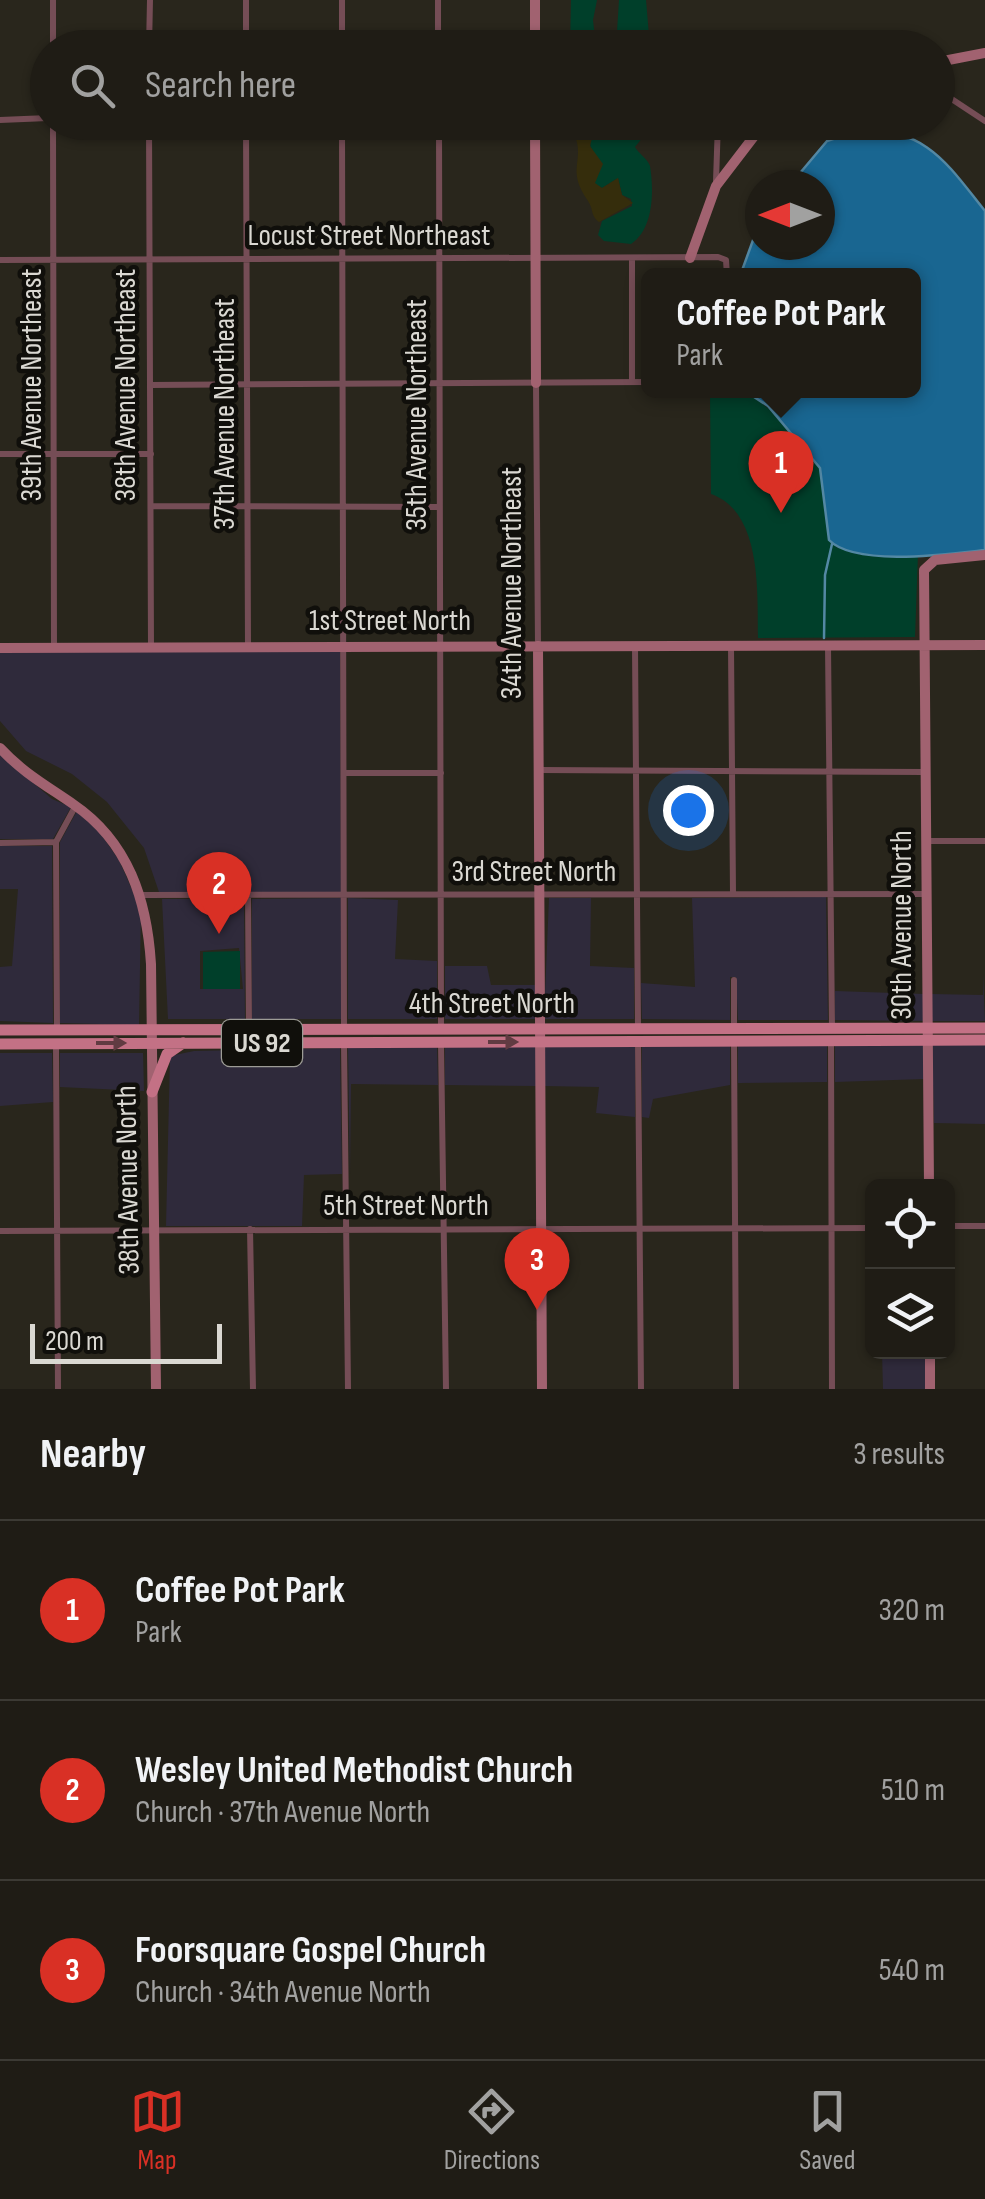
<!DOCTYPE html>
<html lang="en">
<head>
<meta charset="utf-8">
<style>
	:root { --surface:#1f1c15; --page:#2c2922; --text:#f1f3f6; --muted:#a1a1a0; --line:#3c3a34; --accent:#d93025 }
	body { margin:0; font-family:"Sofia Sans Condensed",sans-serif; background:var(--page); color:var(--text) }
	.controls { position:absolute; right:30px; bottom:30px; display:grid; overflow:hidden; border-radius:15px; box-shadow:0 2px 8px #0004 }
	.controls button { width:90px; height:90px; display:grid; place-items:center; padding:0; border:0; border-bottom:2px solid var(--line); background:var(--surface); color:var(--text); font:50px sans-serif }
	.compass { position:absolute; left:745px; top:170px; width:90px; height:90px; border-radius:50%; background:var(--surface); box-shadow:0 2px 8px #0004; rotate:270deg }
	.scale { position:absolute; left:30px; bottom:25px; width:192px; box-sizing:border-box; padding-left:10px; border:5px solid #dad8d2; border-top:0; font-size:28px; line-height:35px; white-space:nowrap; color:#dad8d2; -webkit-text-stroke:8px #100f0b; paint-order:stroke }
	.you { position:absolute; left:688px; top:810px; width:35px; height:35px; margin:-25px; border:8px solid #fff; border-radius:50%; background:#1a73e8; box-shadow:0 0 0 15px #1a73e833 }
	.badge { display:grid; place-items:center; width:65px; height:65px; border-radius:50%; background:var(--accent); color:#fff; font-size:32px; font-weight:700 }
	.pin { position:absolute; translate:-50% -82px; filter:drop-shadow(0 2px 5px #0008) }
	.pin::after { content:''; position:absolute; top:52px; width:35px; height:30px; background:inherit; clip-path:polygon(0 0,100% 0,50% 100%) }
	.popup { position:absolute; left:641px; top:268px; width:280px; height:130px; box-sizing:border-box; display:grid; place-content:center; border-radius:15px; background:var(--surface); filter:drop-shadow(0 2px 8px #0005); font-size:32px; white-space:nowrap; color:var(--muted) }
	.popup b { font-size:38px; color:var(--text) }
	.popup::after { content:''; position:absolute; left:50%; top:100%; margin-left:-20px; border:20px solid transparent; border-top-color:var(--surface) }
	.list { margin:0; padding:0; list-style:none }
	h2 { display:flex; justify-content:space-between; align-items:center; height:130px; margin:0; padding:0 40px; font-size:42px }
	h2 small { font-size:32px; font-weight:400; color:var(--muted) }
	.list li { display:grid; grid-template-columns:65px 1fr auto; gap:30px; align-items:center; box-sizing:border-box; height:180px; padding:0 40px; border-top:2px solid var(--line) }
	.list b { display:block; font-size:38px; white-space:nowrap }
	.list p { margin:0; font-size:32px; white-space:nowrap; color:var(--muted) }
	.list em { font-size:32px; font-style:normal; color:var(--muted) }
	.icon { flex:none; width:55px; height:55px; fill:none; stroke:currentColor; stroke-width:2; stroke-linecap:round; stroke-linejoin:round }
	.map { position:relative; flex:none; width:985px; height:1389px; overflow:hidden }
	.search { position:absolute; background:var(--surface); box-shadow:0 2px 8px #0004; left:30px; right:30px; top:30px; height:110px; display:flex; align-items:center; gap:25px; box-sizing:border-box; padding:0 35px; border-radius:55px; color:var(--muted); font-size:38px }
	.sheet { height:670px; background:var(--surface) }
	nav { display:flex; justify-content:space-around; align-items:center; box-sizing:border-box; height:140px; border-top:2px solid var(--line); background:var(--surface); font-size:28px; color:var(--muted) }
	nav a { display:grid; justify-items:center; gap:5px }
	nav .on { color:var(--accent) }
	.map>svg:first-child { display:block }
	.commercial { fill:#2f2a3b; fill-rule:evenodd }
	.green { fill:#003f2a }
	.sand { fill:#352d0c }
	.water { fill:#196691; stroke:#5388a4; stroke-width:2.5 }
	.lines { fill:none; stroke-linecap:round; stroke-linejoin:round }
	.stream { stroke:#5388a4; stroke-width:2.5 }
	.street { stroke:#754d56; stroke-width:6 }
	.secondary { stroke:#a16270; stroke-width:10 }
	.primary { stroke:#c37185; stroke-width:11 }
	.oneway { fill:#613b42 }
	.labels { text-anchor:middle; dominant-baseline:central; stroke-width:9; stroke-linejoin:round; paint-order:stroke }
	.shield { fill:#100f0b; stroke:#9d9c96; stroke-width:2.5 }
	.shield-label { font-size:28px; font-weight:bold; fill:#dad8d2 }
	.street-label { font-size:30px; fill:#dad8d2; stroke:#100f0b }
</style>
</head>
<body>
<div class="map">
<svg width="985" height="1389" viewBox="0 0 985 1389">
	<rect width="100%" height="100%" fill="#29261c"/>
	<!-- commercial -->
	<path class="commercial" d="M340 649 341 892H159L144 848 107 802 72 774 26 751 0 721V651Z
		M0 754 52 799 71 807 53 839H0Z
		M77 811 100 833 119 860 141 910 139 1025 60 1023V842Z
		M0 846H52L53 1023 0 1021V967L12 966 18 889H0Z
		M826 897 828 1020H738L736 977H730V1020L642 1019 641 983 695 987 692 898Z
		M341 898V1019H252V899Z
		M348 898 398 900 395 959 437 961V1019H348Z
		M549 898H591L590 966 634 968V1019H544Z
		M162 899H244L245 1019H168ZM239 948 243 989H200V951Z
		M445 966H487L491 985H537V1019H445Z
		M983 974 985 1021H931V994L983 995Z
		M835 991 924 994V1021L835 1020Z
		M985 1044V1124L934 1123 932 1045Z
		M924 1045V1079L835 1082V1046Z
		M437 1046 438 1085 351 1084 350 1174 348 1048Z
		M445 1046H536L537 1086 445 1085Z
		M544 1046H635V1117L596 1113 599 1087 544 1086Z
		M642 1046H730V1085L653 1099 649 1118 642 1117Z
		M738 1046H827V1082L738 1083Z
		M340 1048 342 1174 304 1175 302 1226H166L170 1056 194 1051Z
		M0 1053H52L53 1102 0 1106Z
		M60 1053H143L144 1091 60 1087Z
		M882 1352H926V1389H883Z"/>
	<!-- green -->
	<path class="green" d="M571 0H597L593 20 596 47H570Z
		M619 0H646L650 47H616Z
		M596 123H654L635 147C638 153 648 159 650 166 654 190 654 229 631 244L604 241 598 235 602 221 632 206 631 199 622 195 618 178 602 188 595 184 590 142Z
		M737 390C757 391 816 452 820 470 826 496 823 522 836 547L862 555 918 554 915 637 758 638C757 595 763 512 711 494L710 395Z
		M240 951V989H203V952Z"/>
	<!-- sand -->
	<path class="sand" d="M578 122 596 123 590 146 603 164 595 183 602 188 618 178 622 195 633 203 599 222C590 215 594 210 588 201 565 168 586 162 574 133Z"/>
	<!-- water -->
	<path class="water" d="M857 131C926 126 948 165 985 211V550C949 554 855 567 829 540L820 468 768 406 745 391 914 390V276H740L760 221V245H820V185H790L827 141Z"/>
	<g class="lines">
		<!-- stream -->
		<path class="stream" d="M824 638 825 575 832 544"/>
		<!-- street -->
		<path class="street" d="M53 0V48
			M342 0V48
			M438 0V48
			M149 48 150 0
			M246 48V0
			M938 90 985 121
			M0 120 48 118
			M53 122 54 647
			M149 122 151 646
			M246 122 248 646
			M342 122 344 1029
			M439 122 441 1029
			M716 181 718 122
			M632 258V382
			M0 260 718 257 726 260 727 276
			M536 383 538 646
			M150 385 648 382
			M0 454H151
			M151 506 439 507
			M731 646 733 894
			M828 646 832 1028
			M635 647 638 1028
			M539 770 925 772
			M346 773H441
			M927 841H985
			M0 843 56 842
			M141 895 926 894
			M248 895 249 1029
			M734 980V1028
			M57 1029 56 842 75 807
			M734 1040 736 1389
			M831 1041 832 1389
			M638 1042 641 1389
			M441 1043 446 1389
			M344 1044 348 1389
			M56 1045 58 1389
			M948 1226H985
			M250 1229 253 1389
			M0 1231 872 1228"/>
		<!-- secondary -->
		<path class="secondary" d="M535 0V48
			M938 62 985 53
			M535 122 536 383
			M690 258 716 186 765 122
			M538 646 542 1389
			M0 648 985 645
			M0 748C22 772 47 786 73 804 129 842 147 901 151 964L156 1389
			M929 1186 924 570 935 560 985 555
			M930 1352V1389"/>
		<!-- primary -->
		<path class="primary" d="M0 1030 985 1028
			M0 1044 985 1040
			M152 1092 167 1054 183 1043"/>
	</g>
	<!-- one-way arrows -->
	<defs><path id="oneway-solid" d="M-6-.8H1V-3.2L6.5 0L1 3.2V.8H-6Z" transform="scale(2.5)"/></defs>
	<g class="oneway">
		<use href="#oneway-solid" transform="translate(503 1042)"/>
		<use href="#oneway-solid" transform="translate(111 1043)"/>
	</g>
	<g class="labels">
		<!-- shield labels -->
		<rect class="shield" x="222" y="1020" width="80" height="46" rx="8"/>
		<g class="shield-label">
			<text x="262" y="1043">US 92</text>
		</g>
		<!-- street labels -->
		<g class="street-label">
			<text x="369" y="236">Locust Street Northeast</text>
			<text transform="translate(32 385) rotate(-90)">39th Avenue Northeast</text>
			<text transform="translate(126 385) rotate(-90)">38th Avenue Northeast</text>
			<text transform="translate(225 414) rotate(-90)">37th Avenue Northeast</text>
			<text transform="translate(417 415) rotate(-90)">35th Avenue Northeast</text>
			<text transform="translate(512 583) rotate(-90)">34th Avenue Northeast</text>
			<text x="390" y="621">1st Street North</text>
			<text x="534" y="872">3rd Street North</text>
			<text transform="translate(902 925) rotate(-90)">30th Avenue North</text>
			<text x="492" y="1004">4th Street North</text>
			<text transform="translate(128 1180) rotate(-91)">38th Avenue North</text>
			<text x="406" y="1206">5th Street North</text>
		</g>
	</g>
</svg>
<div class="controls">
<button><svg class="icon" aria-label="locate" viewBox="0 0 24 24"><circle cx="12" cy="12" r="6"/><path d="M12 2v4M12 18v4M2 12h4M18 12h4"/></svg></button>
<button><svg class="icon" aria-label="layers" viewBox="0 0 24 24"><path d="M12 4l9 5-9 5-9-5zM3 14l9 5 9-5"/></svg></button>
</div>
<svg class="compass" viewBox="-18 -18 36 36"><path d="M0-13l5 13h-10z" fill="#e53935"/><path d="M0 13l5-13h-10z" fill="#a1a1a0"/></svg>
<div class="scale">200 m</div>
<div class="you"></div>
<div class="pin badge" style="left:781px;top:513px">1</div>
<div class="popup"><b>Coffee Pot Park</b>Park</div>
<div class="pin badge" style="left:219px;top:934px">2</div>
<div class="pin badge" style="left:537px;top:1310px">3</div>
<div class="search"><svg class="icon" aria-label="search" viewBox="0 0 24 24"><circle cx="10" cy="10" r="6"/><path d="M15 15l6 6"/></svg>Search here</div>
</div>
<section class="sheet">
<h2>Nearby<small>3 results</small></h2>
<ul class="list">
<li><span class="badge">1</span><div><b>Coffee Pot Park</b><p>Park</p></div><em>320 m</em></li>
<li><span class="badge">2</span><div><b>Wesley United Methodist Church</b><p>Church · 37th Avenue North</p></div><em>510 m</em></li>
<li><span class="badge">3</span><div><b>Foorsquare Gospel Church</b><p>Church · 34th Avenue North</p></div><em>540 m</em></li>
</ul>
</section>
<nav>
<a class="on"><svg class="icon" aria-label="map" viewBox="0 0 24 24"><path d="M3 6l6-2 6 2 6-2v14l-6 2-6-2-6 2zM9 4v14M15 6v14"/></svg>Map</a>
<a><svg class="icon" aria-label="directions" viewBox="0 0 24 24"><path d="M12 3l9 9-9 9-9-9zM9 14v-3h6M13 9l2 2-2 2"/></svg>Directions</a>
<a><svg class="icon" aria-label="saved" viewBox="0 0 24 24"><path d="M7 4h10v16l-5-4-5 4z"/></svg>Saved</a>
</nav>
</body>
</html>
